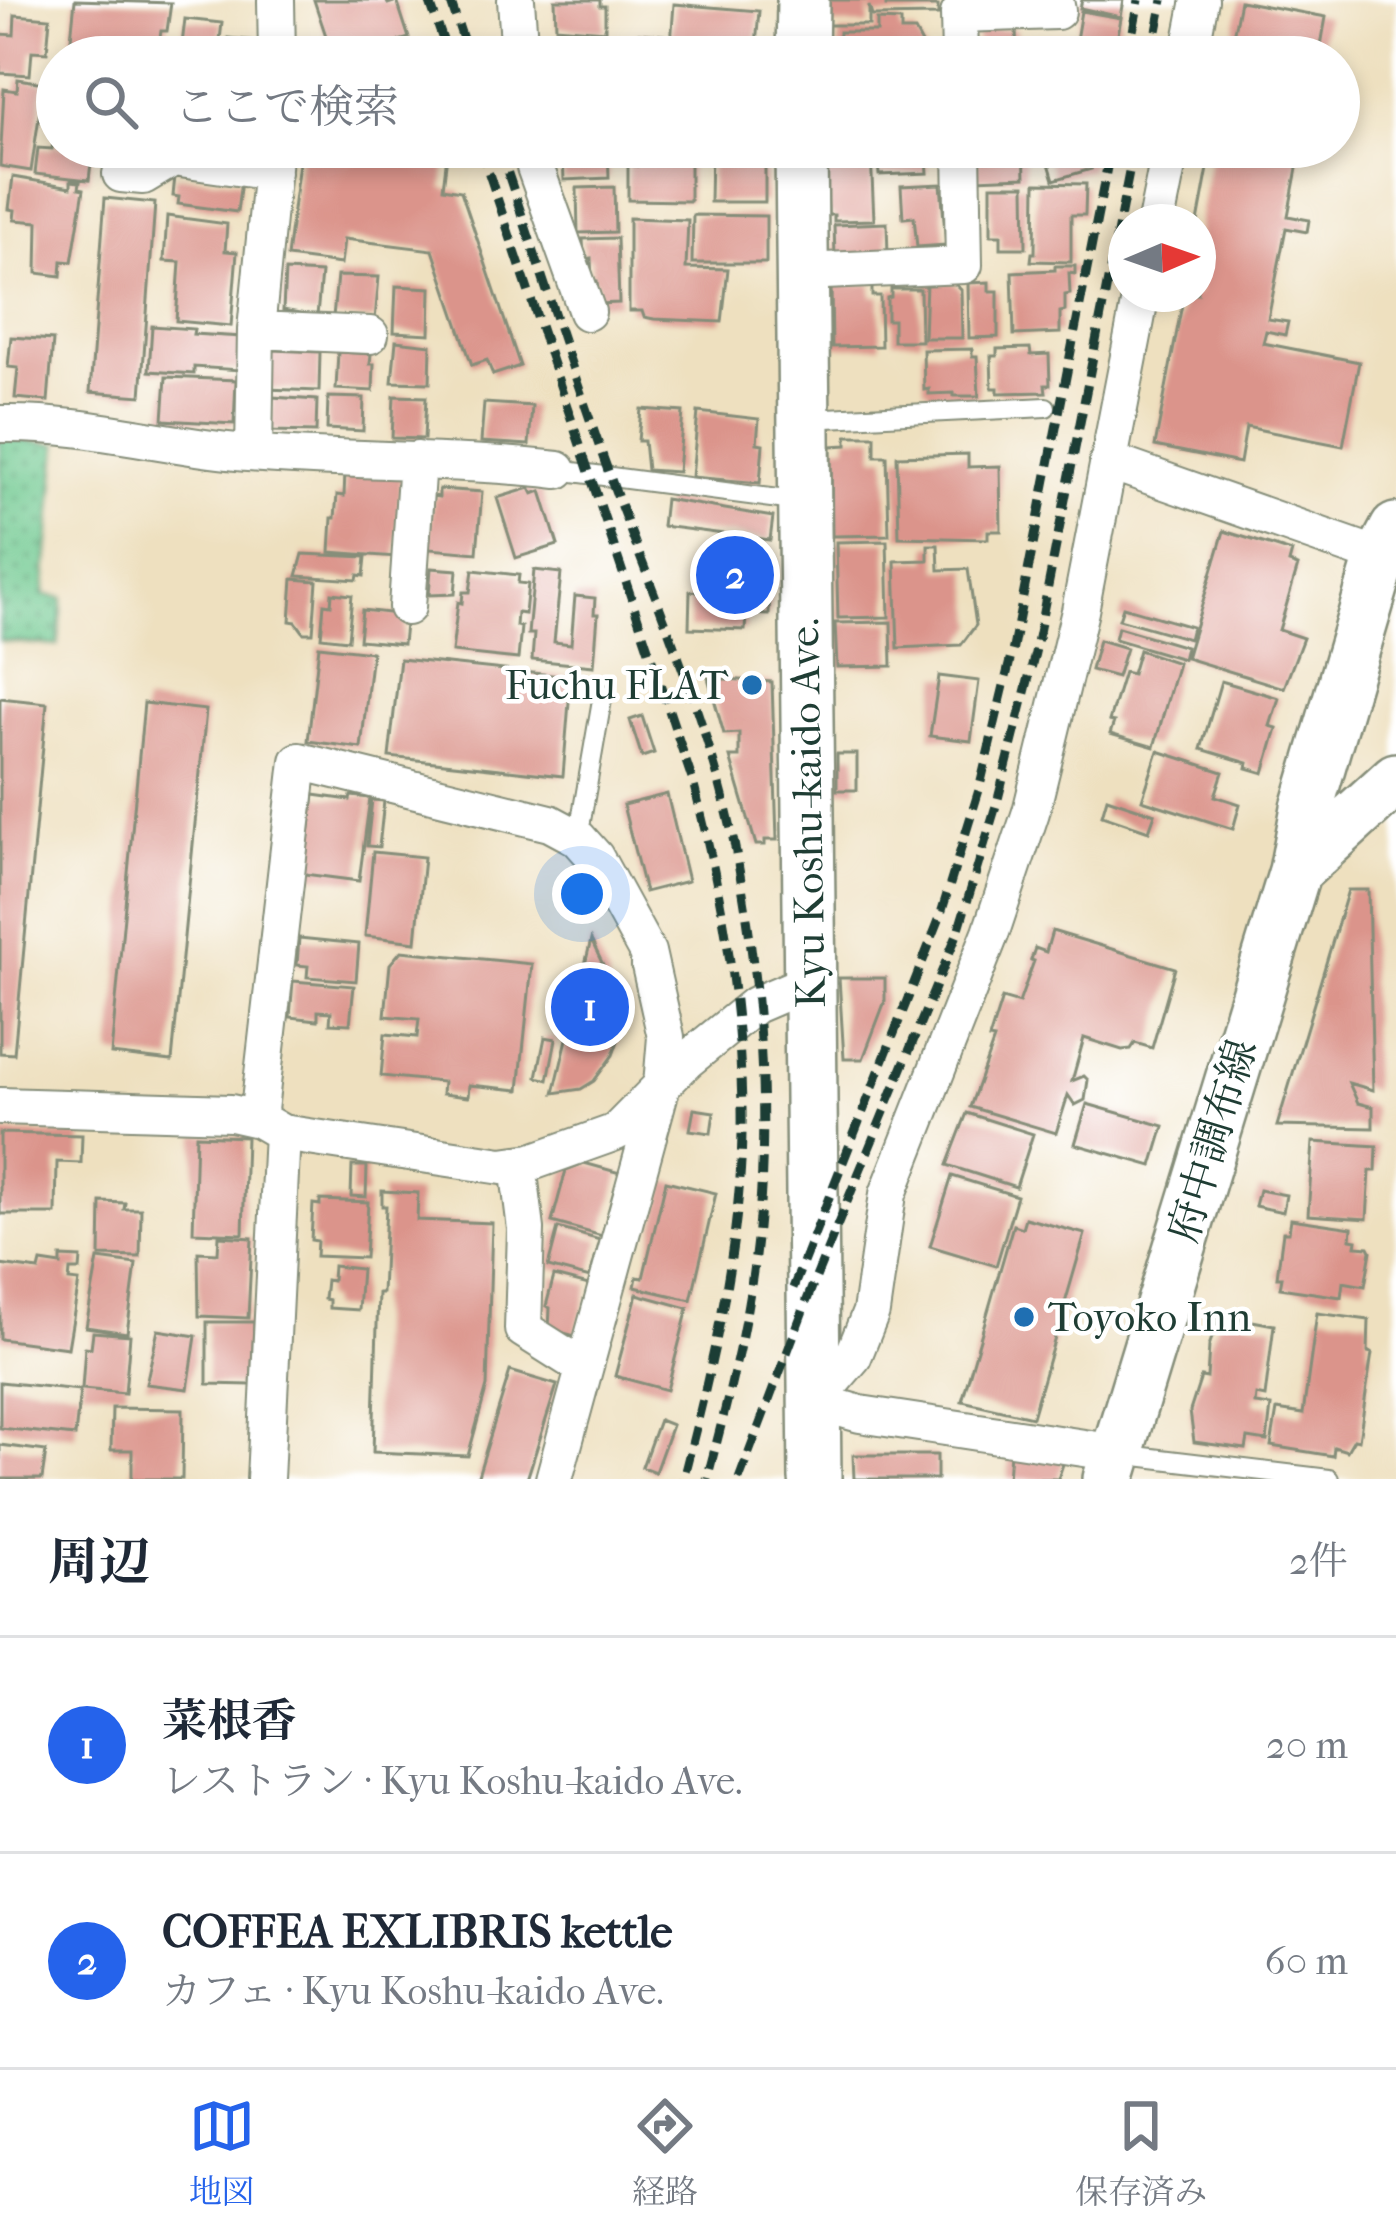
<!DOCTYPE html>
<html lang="ja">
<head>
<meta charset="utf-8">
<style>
	:root { --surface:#fff; --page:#f6f6f7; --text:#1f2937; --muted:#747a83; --line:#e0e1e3; --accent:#2563eb }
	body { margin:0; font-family:"IM FELL French Canon","Noto Serif JP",serif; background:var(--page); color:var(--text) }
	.compass { position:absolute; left:1108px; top:204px; width:108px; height:108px; border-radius:50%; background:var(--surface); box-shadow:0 6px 18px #0003; rotate:88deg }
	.you { position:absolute; left:582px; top:894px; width:42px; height:42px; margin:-30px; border:9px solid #fff; border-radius:50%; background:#1a73e8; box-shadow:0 0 0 18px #1a73e833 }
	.badge { display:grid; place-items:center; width:78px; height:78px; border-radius:50%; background:var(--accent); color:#fff; font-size:39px; font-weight:700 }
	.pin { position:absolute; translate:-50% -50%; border:6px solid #fff; box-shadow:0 3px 12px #0006 }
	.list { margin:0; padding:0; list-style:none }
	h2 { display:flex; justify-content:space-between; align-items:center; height:156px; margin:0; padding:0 48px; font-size:51px }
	h2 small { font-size:39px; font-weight:400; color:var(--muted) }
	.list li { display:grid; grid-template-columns:78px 1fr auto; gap:36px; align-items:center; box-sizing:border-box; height:216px; padding:0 48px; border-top:3px solid var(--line) }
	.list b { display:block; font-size:45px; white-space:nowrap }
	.list p { margin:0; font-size:39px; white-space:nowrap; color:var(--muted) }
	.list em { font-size:39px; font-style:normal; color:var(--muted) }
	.icon { flex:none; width:66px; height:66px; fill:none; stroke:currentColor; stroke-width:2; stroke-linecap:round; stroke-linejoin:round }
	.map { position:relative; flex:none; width:1396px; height:1479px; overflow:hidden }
	.search { position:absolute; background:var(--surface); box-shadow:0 6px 18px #0003; left:36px; right:36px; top:36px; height:132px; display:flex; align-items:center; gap:30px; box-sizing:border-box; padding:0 42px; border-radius:66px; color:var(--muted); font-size:45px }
	.sheet { height:588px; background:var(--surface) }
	nav { display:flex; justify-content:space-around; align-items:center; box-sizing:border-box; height:168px; border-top:3px solid var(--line); background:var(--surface); font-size:33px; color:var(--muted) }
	nav a { display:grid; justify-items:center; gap:6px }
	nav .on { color:var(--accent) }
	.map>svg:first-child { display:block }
	.park { fill:url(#park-dots); stroke:#488362; stroke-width:3 }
	.building { fill:#db948b }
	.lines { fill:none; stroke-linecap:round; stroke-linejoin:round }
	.service-casing { stroke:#868e7a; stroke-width:22 }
	.minor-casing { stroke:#868e7a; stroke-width:40 }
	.secondary-casing { stroke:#868e7a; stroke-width:56 }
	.service { stroke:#fff; stroke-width:18 }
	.minor { stroke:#fff; stroke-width:36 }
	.secondary { stroke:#fff; stroke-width:51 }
	.rail { stroke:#1f3d34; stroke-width:9; stroke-dasharray:18 9; stroke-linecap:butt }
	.poi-dot { fill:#1f6fb2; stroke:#fff; stroke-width:4.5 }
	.labels { text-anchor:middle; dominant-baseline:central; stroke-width:9; stroke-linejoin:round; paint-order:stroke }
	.poi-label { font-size:42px; fill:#1f3d34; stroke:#fff; text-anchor:end }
	.street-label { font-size:42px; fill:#1f3d34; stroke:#fff }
</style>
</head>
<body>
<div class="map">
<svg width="1396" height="1479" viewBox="0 0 1396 1479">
	<defs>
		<pattern id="park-dots" width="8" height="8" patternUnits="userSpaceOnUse" patternTransform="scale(3)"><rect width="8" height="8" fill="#70c990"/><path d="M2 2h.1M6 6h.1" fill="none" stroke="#5ba476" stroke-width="1.8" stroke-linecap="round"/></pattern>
	</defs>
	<rect width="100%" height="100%" fill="#fff"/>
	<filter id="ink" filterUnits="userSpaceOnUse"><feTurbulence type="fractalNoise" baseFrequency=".00833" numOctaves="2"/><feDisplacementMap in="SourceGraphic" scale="24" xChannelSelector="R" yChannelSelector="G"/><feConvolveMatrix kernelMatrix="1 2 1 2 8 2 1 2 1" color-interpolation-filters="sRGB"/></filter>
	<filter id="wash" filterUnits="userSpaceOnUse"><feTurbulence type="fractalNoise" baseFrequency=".004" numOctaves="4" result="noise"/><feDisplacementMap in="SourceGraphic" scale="48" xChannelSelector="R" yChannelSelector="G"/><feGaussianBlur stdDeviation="2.7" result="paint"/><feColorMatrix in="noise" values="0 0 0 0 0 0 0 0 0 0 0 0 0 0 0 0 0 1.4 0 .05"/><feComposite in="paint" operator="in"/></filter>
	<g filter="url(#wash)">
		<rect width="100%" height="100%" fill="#eee0bf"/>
		<!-- park -->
		<path class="park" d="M0 438 58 444 44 595 63 598 58 646 0 641Z"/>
		<g id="blocks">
			<!-- building -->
			<path class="building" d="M75 0 171 3 167 31H161L158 50 71 39Z
				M314 0H386L388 4 397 1 409 38 399 41 405 57H333Z
				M555 0H600V6H605V31L556 27Z
				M829 0H886V6H938V15L872 16 869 6V25H828Z
				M1082 0H1124L1121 17 1080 8Z
				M1240 1 1326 17 1319 57H1229Z
				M674 4 759 11 755 57H670Z
				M1081 11 1121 18 1114 57H1080L1081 47 1075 46Z
				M15 15 50 18 47 52 32 51 30 75 0 73V34L14 35Z
				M185 19 222 23 218 56 181 53Z
				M877 20 901 21V31H915L929 57H838L839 32H877Z
				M1016 29 1017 57H978L977 30Z
				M639 33 663 35 660 57H638Z
				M228 38 259 41 258 57H226Z
				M18 79 44 83 31 171 0 166 4 89 17 91Z
				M53 142 57 147H72V152L92 154 89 180 35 174 38 148 52 149Z
				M301 147H448L443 188 461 191 520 366 493 375 487 360 472 365 433 250 344 239 341 264 287 257Z
				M557 147H608L609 178 564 180 563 157H558Z
				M877 147H939L940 159H927L928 173 879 175Z
				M978 147H1024L1025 177 976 179Z
				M1044 147H1092L1096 163 1089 165 1091 169 1054 180Z
				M1212 147H1301L1288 216 1309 220 1307 232 1286 228 1268 319 1288 322 1285 335 1266 331 1263 343 1359 362 1343 446 1246 427 1240 463 1155 446 1184 294H1198V222Z
				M637 149 690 150V201L628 200V165L637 166Z
				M711 152 765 153V202H710Z
				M871 154 874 220 834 221V215H828L826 156Z
				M175 176 241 181 237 212 178 204 179 197 173 196Z
				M13 177 71 187V181L80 182 79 188 84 189 72 262 62 261 61 276 37 273 38 222 14 220 15 210 9 209Z
				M1036 183 1086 184 1085 215H1071V262L1031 261 1032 253H1035Z
				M941 184 946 245 917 247 914 217 903 218 901 186Z
				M991 185H1025L1026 248H1001V235H991Z
				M614 187 615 232 578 233 577 188Z
				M105 198 155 203 141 396 90 392Z
				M693 215 766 216V263H692Z
				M167 216 227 224 225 251 237 252 231 326 176 321 180 262 164 261Z
				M629 218 688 220 686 268 728 269 722 322 654 319 644 317 642 311H629Z
				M887 223 888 255 835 257 834 225Z
				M617 238 619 303 598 304 597 281H592L591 258 584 259 583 239Z
				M1055 266H1075V274L1069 273 1070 294 1065 295V311L1060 312V333L1014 335 1012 272 1055 270Z
				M285 271 321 273 317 316 283 310Z
				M337 276 379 277 375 320 333 317Z
				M953 282 961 290 962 338H924L926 283Z
				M989 282V291H998V337L969 338 968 283Z
				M872 284V296H880L881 346 832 347 831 285Z
				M396 286 431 288 430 334 394 332Z
				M891 289H920L921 341H893V320H887V298L891 297Z
				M152 326 194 329 193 334 242 337 240 370 194 367V374L149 371Z
				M11 337 53 340 48 401 15 398 18 368 8 367Z
				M396 341 431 345 430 383 392 382Z
				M1030 348 1031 355 1049 354 1050 385H1045L1046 392 998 393V388H992L991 356H997V349Z
				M972 349V356H977L979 396H954V393L929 394V389L924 390 923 350Z
				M272 350 320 352 319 391 266 389Z
				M338 352 371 354 370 364H374L373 391 336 389Z
				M166 377 236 380 234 424 163 420Z
				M394 396 426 397 424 439 392 438Z
				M272 397 317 400 316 432 272 431Z
				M328 397 364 398 363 431 327 429Z
				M484 403 532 406 529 445 481 442Z
				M641 409 683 412 678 472 647 470 644 441H638Z
				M698 412 759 419 757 443 763 444 760 483 692 477Z
				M847 436H875V456H887L889 535 832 536 831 446 847 445Z
				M968 454V467L1000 466 1001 531H988V539L899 537 897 456Z
				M345 472 401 476 396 557 330 552 332 518H335L337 495 344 496Z
				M530 488 533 494 541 491 558 545 516 558 497 498Z
				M439 489 482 492 477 553 429 549 433 496 439 497Z
				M665 499 773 517 770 540 662 526Z
				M1224 531 1292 552 1289 563 1298 566 1279 630 1303 638 1284 688 1186 658Z
				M887 541 889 617 838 618 836 542Z
				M928 545H938L939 570 968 569 976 625 961 645 898 648 895 561 928 560Z
				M303 554 366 557 364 576 358 575 357 580 297 576Z
				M707 557 771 559 769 615 746 614 745 630 689 628 690 591 705 592Z
				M431 568 457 570 455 594 429 595Z
				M473 570 519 575 518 583 528 584 525 614 517 613 516 626 521 627 518 659 452 652 458 602 462 603 463 592H470Z
				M534 570 561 573 554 642 571 644 575 596 595 598 594 614H598L594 666 532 660 534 634H528Z
				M293 579 317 581 313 633H304L296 622 290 621Z
				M332 593 352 595 348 640 321 637 324 604 331 605Z
				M1123 607 1192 627 1189 639 1119 619Z
				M362 610 406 615 403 644 359 640Z
				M891 622 892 666 837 667 835 623Z
				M1118 627 1186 647 1183 659 1115 639Z
				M1099 640 1126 648 1117 677 1091 670Z
				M319 646 372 652 361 748 308 741Z
				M1139 650 1178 663 1154 747 1110 734 1114 722 1109 721 1124 672 1132 674Z
				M400 659 571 677 563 776 389 757Z
				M939 676 979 681 971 741 930 736Z
				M708 678 772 682 777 840H765V845H756L730 757H739V733L724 734Z
				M1221 681 1279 698 1270 726 1277 728 1264 773 1247 768 1248 763 1201 749Z
				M0 698 47 703 14 1054 0 1053Z
				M144 703 206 710 172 1061 111 1054Z
				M642 716 654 753 642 757 630 720Z
				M1158 751 1223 772 1215 796 1240 804 1233 829 1142 800Z
				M837 754H857V790H837Z
				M667 794 688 881 645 892 623 805Z
				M314 795 350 800 351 796 370 798 359 881 304 874Z
				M1107 798 1155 814 1149 831 1102 815Z
				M372 800 384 801 379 847 367 846Z
				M373 852 424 857 416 942 365 936Z
				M1348 890H1368L1373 1090 1349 1083 1358 1103 1373 1107V1128L1277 1126Z
				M1052 931 1175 968 1152 1048 1135 1043 1131 1049 1122 1050 1084 1038 1072 1081 1084 1076 1088 1080 1085 1100 1075 1105 1068 1095 1056 1133 970 1107 994 1040 989 1039 1002 998 1019 1003 1034 961 1031 960 1035 948 1046 952Z
				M299 938 359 944 356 981 307 977 308 966 297 965Z
				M591 940 609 977 607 987 619 1013 618 1041 613 1055 594 1081 581 1089 554 1093Z
				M401 951 532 964 519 1090 469 1085 468 1097 442 1094 443 1082 381 1076 385 1034 417 1037 419 1019 385 1016 390 964Z
				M839 978H885V1001L863 1059H844Z
				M293 981 354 986 350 1024 330 1023 331 1012 318 1011V1020L290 1017Z
				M545 1037 556 1039 548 1080 537 1077Z
				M1087 1104 1164 1126 1152 1166 1075 1144Z
				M694 1109 714 1112 711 1133 690 1130Z
				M967 1113 1033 1134 1016 1187 947 1165Z
				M0 1133 82 1135 81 1163 57 1162 56 1214H0Z
				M196 1135 246 1137 243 1234 193 1232Z
				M1313 1142 1377 1146 1376 1171H1370L1367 1219 1308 1215Z
				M584 1163 620 1173 602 1236 552 1222 566 1170Z
				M352 1166H367L366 1197 351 1196Z
				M952 1176 1017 1196 996 1266 930 1246Z
				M666 1181 716 1193 691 1300 635 1287 637 1277 643 1278Z
				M1259 1190 1286 1195 1283 1212 1255 1206Z
				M382 1191 418 1193 417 1220 492 1223 487 1386 468 1456 373 1452 378 1293H382L386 1206H382Z
				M320 1200 368 1202 365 1258 316 1256 317 1241 311 1240 313 1204 320 1205Z
				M101 1202 125 1203 124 1209H141L140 1257 100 1256Z
				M1025 1218 1085 1234 1032 1417 962 1401 1013 1225 1022 1228Z
				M1291 1219 1352 1228 1351 1239 1357 1240 1356 1246 1369 1247 1371 1251 1365 1286 1343 1282 1341 1297 1280 1288 1282 1277H1277L1283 1232H1289Z
				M558 1228 600 1240 590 1278 548 1267Z
				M219 1236 252 1238 248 1318 199 1316 198 1252 218 1253Z
				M61 1257 81 1258 80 1270H70L69 1281 79 1282 68 1348 0 1339V1265L39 1270 41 1262 61 1265Z
				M98 1259 136 1264 127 1333 86 1327Z
				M333 1266 361 1269 358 1310 329 1308V1300L324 1299 326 1280 332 1281Z
				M554 1276 589 1285 575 1336 549 1329 550 1308 546 1306Z
				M637 1294 688 1308 667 1390 615 1376Z
				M1317 1313 1369 1320 1368 1352 1372 1353 1359 1440 1354 1439 1347 1451 1334 1447 1333 1456 1271 1446 1277 1410 1303 1414Z
				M1220 1315 1274 1325 1265 1397 1256 1395 1255 1404 1271 1406 1267 1441 1248 1438 1246 1449 1194 1442 1190 1411 1201 1377 1207 1378 1209 1346Z
				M207 1322H254L251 1385 207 1384Z
				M158 1330 196 1336 188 1389 146 1384Z
				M93 1332 130 1335 125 1393 82 1389 85 1347 91 1348Z
				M510 1371 557 1385 527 1479H477Z
				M0 1382 80 1390 75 1436 0 1428Z
				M112 1408 183 1409 182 1479H132V1450H111Z
				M659 1420 672 1425 655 1472 642 1467Z
				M0 1445 46 1451 42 1479H0Z
				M1010 1452 1064 1461 1058 1479H1008Z
				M853 1455H937V1479H854Z"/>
		</g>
	</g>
	<g filter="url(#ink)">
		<use href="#blocks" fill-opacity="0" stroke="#868e7a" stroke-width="3"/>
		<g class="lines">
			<!-- service casing -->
			<g class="service-casing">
				<path id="service" d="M807 419 1046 407
					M558 470 802 502
					M578 838 603 694
					M1119 1454 1329 1479"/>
			</g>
			<!-- minor casing -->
			<g class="minor-casing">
				<path id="minor" d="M276 0 277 57
					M516 0 520 57
					M960 57 959 14 1057 11 1055 0
					M1189 57 1200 0
					M533 147 535 167 587 312
					M121 174 143 176 173 158 272 172
					M1156 222 1171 147
					M801 272 964 265 962 147
					M256 330 370 335
					M0 424C80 422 157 444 237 452 344 462 451 458 558 470
					M254 453 256 330 274 147
					M1108 461 1381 557
					M407 607 417 460
					M0 1106 231 1113 258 1119 282 1133 502 1166 532 1162 616 1132 686 1061 755 1005 811 981
					M258 1119 299 761 550 823 578 838 595 857 647 952 666 1037 662 1085 554 1479
					M518 1165 526 1229 523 1329 583 1367
					M1117 1453 860 1414 815 1401 853 1357 871 1312 888 1194 991 932 1031 812 1080 611 1141 294
					M265 1479 282 1133"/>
			</g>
			<!-- secondary casing -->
			<g class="secondary-casing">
				<path id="secondary" d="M802 57 803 0
					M801 147 815 1479
					M1295 871 1396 779
					M1109 1479 1295 871 1307 808 1381 557 1396 529"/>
			</g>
			<!-- service -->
			<use href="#service" class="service"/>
			<!-- minor -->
			<use href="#minor" class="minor"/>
			<!-- secondary -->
			<use href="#secondary" class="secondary"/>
			<!-- rail -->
			<path class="rail" d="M429 0 449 57
				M450 0 469 57
				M1128 57 1139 0
				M1152 57 1163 0
				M480 147 693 782C721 889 740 996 742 1108 744 1233 714 1359 683 1479
				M499 147C537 259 572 371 612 482 658 608 716 737 739 869 763 1003 772 1150 751 1285 741 1350 724 1415 707 1479
				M793 1288 939 920 979 790 1013 648 1111 147
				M739 1479 812 1287 958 932 998 799 1035 653 1134 147"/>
		</g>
	</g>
	<!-- markers -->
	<g class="poi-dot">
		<circle cx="752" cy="685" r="12"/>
		<circle cx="1024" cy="1317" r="12"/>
	</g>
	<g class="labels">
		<!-- poi labels -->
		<g class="poi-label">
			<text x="728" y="685">Fuchu FLAT</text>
			<text x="1048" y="1317" text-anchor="start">Toyoko Inn</text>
		</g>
		<!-- street labels -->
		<g class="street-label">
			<text transform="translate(808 813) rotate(-91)">Kyu Koshu-kaido Ave.</text>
			<text transform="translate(1213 1141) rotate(-73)">府中調布線</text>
		</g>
	</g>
</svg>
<svg class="compass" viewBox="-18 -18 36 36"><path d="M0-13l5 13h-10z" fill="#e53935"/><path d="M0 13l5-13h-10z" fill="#747a83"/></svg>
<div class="you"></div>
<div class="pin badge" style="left:590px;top:1007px">1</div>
<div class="pin badge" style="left:735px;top:575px">2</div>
<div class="search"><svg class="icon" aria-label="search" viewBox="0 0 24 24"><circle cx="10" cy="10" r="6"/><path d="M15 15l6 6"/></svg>ここで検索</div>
</div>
<section class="sheet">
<h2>周辺<small>2件</small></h2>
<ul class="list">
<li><span class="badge">1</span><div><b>菜根香</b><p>レストラン · Kyu Koshu-kaido Ave.</p></div><em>20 m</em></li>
<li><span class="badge">2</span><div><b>COFFEA EXLIBRIS kettle</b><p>カフェ · Kyu Koshu-kaido Ave.</p></div><em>60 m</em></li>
</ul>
</section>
<nav>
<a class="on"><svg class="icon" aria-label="map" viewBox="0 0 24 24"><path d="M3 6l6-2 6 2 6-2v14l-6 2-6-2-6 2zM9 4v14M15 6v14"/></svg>地図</a>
<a><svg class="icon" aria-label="directions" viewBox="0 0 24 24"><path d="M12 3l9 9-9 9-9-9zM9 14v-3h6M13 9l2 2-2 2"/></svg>経路</a>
<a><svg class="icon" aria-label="saved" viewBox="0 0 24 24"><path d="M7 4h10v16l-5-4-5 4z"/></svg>保存済み</a>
</nav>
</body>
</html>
